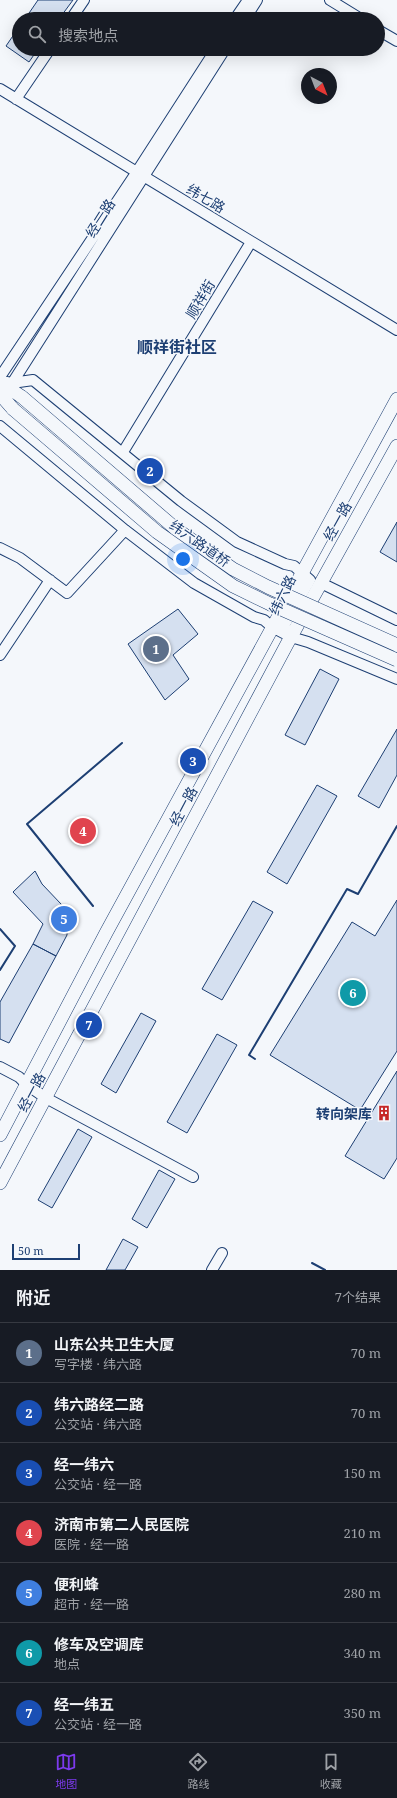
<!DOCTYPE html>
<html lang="zh">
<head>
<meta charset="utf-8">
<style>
	:root { --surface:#171b24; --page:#20242c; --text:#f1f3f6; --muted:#9ea1a6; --line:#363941; --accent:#7c3aed }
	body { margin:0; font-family:"Noto Serif","Noto Sans SC",serif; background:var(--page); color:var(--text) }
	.compass { position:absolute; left:301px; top:68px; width:36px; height:36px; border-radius:50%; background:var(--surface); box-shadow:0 4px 16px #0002; rotate:138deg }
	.scale { position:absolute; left:12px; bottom:10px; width:68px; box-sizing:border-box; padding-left:4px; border:2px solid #1d3f73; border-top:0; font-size:11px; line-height:14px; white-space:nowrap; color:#1d3f73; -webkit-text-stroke:3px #f4f7fb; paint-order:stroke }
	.you { position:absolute; left:183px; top:559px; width:14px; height:14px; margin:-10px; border:3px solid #fff; border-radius:50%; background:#1a73e8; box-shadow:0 0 0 6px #1a73e833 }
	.badge { display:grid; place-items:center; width:26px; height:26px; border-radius:50%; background:var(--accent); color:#fff; font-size:13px; font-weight:700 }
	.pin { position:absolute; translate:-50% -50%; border:2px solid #fff; box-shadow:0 1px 4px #0006 }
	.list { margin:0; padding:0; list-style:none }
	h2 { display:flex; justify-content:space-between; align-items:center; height:52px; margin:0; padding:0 16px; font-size:17px }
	h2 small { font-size:13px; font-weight:400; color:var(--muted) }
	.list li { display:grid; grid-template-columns:26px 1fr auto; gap:12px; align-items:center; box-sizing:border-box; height:60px; padding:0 16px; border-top:1px solid var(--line) }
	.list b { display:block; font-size:15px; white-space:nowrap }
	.list p { margin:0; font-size:13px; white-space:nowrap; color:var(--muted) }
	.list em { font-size:13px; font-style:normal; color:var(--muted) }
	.icon { flex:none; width:22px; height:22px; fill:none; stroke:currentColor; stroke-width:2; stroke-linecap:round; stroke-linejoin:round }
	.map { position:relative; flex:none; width:397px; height:1270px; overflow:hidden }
	.search { position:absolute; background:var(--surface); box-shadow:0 4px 16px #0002; left:12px; right:12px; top:12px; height:44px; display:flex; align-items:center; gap:10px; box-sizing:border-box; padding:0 14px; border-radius:22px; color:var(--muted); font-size:15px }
	.sheet { height:472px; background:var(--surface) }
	nav { display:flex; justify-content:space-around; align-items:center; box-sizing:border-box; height:56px; border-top:1px solid var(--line); background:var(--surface); font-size:11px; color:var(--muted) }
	nav a { display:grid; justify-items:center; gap:2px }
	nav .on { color:var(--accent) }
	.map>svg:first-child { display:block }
	.building { fill:#d5e0f0; stroke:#1d3f73 }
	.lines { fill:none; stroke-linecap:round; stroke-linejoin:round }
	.minor-casing { stroke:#1d3f73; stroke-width:12 }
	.major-casing { stroke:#1d3f73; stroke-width:14 }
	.minor { stroke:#f4f7fb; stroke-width:10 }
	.major { stroke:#f4f7fb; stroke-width:13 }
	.major-bridge-casing { stroke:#1d3f73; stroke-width:14; stroke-linecap:butt }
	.major-bridge { stroke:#f4f7fb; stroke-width:13 }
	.wall { stroke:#1d3f73; stroke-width:2 }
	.labels { text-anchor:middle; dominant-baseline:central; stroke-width:3; stroke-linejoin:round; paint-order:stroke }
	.street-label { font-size:14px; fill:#1d3f73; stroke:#f4f7fb }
	.poi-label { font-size:14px; font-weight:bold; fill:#1d3f73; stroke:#f4f7fb; text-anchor:end }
	.quarter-label { font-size:16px; font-weight:bold; fill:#1d3f73; stroke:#f4f7fb }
</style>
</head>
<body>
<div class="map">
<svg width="397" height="1270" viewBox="0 0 397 1270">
	<rect width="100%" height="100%" fill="#f4f7fb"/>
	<!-- building -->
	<path class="building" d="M38 0H73L59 19H25Z
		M19 27V49H38L29 62 6 46Z
		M397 522V562L380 552Z
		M178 609 198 634 173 655 189 679 165 700 128 644Z
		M320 669 339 679 305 745 285 735Z
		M397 729V775L379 808 358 796Z
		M317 785 337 796 287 884 267 872Z
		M35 871 42 884 61 904 67 915V935L56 956 33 944 43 924 13 892Z
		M397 900V1051L360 1110 270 1055 352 922 375 936Z
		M253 901 273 912 222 1000 202 989Z
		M33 944 56 956 9 1043 0 1039V1002Z
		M141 1013 156 1021 116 1093 101 1084Z
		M217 1034 237 1045 187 1133 167 1122Z
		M397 1071V1158L384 1179 345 1156Z
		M78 1129 92 1137 52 1208 38 1200Z
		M159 1170 175 1179 147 1228 132 1219Z
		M123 1239 138 1247 125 1270H106Z"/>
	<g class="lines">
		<!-- minor casing -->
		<g class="minor-casing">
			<path id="minor" d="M330 0 361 19
				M71 19 84 0
				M235 19 248 0
				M245 19 257 0
				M378 30 397 41
				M0 89 397 330
				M16 99 50 49
				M0 377 136 173 216 49
				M1 381 12 383 33 380 181 501 237 542 285 564 294 566 310 580 284 626 291 637
				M11 385 225 49
				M0 426 125 530 194 583 254 617 264 620 272 627 291 637 308 642 397 679
				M123 452 251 242
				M0 548 20 558 67 593 125 530
				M321 583 397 620
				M0 655 50 580
				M0 1067 19 1077 27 1085 46 1098 193 1177
				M212 1270 222 1253"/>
		</g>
		<!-- major casing -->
		<g class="major-casing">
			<path id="major" d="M0 382 22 397
				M0 394 13 409
				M0 1135 106 933 397 399
				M0 1183 287 644 397 446"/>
		</g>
		<!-- minor -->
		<use href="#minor" class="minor"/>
		<!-- major -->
		<use href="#major" class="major"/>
		<!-- major-bridge casing -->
		<g class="major-bridge-casing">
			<path id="major-bridge" d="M22 397 176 529 233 569 268 587 397 645
				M13 409 157 532 233 586 270 604 397 660"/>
		</g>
		<!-- major-bridge -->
		<use href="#major-bridge" class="major-bridge"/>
		<!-- wall -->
		<path class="wall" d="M93 906 27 824 122 743
			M0 929 15 946 0 970
			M255 1059 249 1055 347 889 358 894 397 826
			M312 1263 325 1270"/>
	</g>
	<!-- icons -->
	<defs>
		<g id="building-bare" transform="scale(1.2)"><path d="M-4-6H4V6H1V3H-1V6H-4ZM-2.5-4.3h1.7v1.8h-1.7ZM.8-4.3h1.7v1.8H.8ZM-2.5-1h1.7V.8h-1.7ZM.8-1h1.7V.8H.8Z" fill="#c62828" stroke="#f4f7fb" stroke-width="2.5" paint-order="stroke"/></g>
	</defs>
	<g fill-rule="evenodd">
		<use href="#building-bare" x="384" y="1113"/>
	</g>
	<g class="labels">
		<!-- street labels -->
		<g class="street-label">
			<text transform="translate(206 198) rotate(31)">纬七路</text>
			<text transform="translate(100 218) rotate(-58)">经二路</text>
			<text transform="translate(200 299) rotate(-59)">顺祥街</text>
			<text transform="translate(337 521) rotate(-61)">经一路</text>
			<text transform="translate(200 543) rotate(35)">纬六路道桥</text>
			<text transform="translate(282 595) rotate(-64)">纬六路</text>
			<text transform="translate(183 806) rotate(-62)">经一路</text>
			<text transform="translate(31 1092) rotate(-62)">经一路</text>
		</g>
		<!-- poi labels -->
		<g class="poi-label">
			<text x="372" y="1113">转向架库</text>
		</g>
		<!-- quarter labels -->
		<g class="quarter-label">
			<text x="177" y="347">顺祥街社区</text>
		</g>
	</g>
</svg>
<svg class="compass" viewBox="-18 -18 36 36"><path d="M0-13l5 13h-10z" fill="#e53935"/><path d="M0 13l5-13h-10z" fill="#9ea1a6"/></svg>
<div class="scale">50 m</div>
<div class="you"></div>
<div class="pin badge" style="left:156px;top:649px;background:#5c6f8a">1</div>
<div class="pin badge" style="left:150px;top:471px;background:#1a4fb4">2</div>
<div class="pin badge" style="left:193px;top:761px;background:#1a4fb4">3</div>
<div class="pin badge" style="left:83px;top:831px;background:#e0444e">4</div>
<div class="pin badge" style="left:64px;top:919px;background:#3f7fe0">5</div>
<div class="pin badge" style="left:353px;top:993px;background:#0f9aa8">6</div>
<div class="pin badge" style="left:89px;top:1025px;background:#1a4fb4">7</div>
<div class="search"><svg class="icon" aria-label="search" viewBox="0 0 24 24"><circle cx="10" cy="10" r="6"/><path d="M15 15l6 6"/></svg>搜索地点</div>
</div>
<section class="sheet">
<h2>附近<small>7个结果</small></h2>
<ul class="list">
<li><span class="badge" style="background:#5c6f8a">1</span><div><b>山东公共卫生大厦</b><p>写字楼 · 纬六路</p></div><em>70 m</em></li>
<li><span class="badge" style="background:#1a4fb4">2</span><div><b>纬六路经二路</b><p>公交站 · 纬六路</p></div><em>70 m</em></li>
<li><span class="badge" style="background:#1a4fb4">3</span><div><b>经一纬六</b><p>公交站 · 经一路</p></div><em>150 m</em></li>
<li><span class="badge" style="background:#e0444e">4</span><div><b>济南市第二人民医院</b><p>医院 · 经一路</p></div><em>210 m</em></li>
<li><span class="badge" style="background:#3f7fe0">5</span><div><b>便利蜂</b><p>超市 · 经一路</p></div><em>280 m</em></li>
<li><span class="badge" style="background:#0f9aa8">6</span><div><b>修车及空调库</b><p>地点</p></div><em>340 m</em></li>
<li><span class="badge" style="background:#1a4fb4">7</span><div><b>经一纬五</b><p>公交站 · 经一路</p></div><em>350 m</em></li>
</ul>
</section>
<nav>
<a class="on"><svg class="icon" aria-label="map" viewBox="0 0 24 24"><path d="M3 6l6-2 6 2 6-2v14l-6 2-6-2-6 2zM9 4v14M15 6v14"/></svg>地图</a>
<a><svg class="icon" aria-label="directions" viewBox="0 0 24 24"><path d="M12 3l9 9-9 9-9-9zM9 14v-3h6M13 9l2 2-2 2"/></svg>路线</a>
<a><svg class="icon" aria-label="saved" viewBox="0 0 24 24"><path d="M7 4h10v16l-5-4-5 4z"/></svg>收藏</a>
</nav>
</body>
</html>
